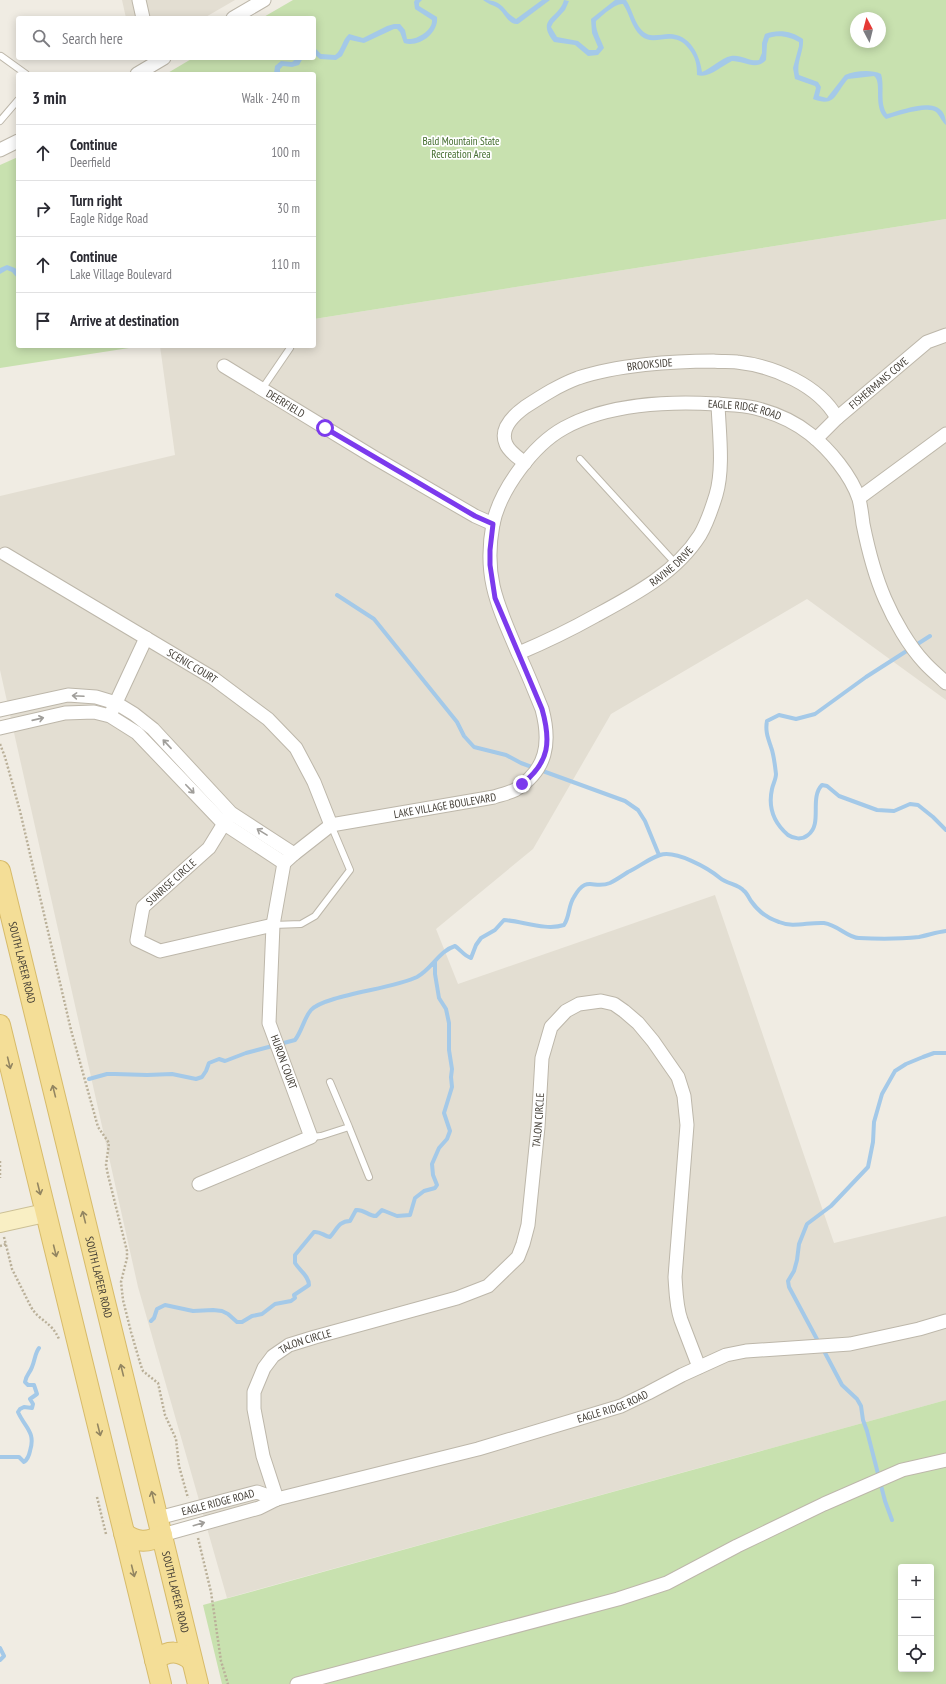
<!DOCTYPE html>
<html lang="en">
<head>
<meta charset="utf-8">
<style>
	:root { --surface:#fff; --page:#f2f2f3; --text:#2b2b33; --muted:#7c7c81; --line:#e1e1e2 }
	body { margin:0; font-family:"PT Sans Narrow",sans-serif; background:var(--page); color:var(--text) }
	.controls { position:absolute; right:12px; bottom:12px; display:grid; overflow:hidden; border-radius:4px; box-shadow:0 2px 10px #0003 }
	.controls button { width:36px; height:36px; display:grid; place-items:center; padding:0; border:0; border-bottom:1px solid var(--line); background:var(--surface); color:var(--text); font:20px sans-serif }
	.compass { position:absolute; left:850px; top:12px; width:36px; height:36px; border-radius:50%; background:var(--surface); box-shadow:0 2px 10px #0003; rotate:353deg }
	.stop { position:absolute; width:12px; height:12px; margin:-9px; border:3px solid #7c3aed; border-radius:50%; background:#fff }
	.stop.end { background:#7c3aed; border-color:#fff; box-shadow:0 1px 4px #0008 }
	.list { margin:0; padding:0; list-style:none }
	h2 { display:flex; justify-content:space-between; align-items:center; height:52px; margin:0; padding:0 16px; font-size:17px }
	h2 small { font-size:13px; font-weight:400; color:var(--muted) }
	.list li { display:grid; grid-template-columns:26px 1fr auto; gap:12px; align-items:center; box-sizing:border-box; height:56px; padding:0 16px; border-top:1px solid var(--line) }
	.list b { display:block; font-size:15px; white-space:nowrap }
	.list p { margin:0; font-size:13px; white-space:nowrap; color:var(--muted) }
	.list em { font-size:13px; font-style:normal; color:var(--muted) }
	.icon { flex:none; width:22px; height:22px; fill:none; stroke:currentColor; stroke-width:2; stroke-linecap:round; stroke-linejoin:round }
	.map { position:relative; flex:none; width:946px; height:1684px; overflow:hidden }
	.search { position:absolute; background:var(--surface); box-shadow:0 2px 10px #0003; left:16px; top:16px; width:300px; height:44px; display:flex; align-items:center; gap:10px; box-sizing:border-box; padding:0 14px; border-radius:4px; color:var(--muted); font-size:15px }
	.panel { position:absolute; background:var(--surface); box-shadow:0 2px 10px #0003; left:16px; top:72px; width:300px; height:276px; border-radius:4px }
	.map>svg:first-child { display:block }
	.residential { fill:#e3ded2 }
	.green { fill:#c8e1af; fill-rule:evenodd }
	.water { fill:#a4c9e8 }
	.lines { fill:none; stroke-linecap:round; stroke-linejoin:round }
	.stream { stroke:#a4c9e8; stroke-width:4 }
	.lane-casing { stroke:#bdb7aa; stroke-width:8 }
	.street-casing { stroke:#bdb7aa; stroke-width:15 }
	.secondary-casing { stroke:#ccc096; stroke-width:20 }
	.primary-casing { stroke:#d7bb6a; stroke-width:22 }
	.path { stroke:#bab099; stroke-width:2.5; stroke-dasharray:2 2; stroke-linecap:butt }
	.lane { stroke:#fff; stroke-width:6 }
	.street { stroke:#fff; stroke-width:13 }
	.secondary { stroke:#f9efc4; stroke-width:18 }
	.primary { stroke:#f4de97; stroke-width:20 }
	.oneway { stroke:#a09e9a }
	.oneway2 { stroke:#928561 }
	.route { stroke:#7c3aed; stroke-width:5 }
	.labels { text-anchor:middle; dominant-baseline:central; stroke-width:3.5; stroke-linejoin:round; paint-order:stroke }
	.park-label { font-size:11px; fill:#426c2d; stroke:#fff }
	.street-label { font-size:11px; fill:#413c34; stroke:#fff }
</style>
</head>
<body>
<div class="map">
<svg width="946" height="1684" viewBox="0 0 946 1684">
	<rect width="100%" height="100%" fill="#f0ece3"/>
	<!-- residential -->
	<path class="residential" d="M122 0H235L204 18H126Z
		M946 219V700L807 599 611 714 533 849 436 929 458 984 715 895 834 1243 946 1216V1400L227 1598 138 1287 0 670V496L175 455 160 346H314V319Z"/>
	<!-- green -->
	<path class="green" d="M293 0H946V219L314 319V74H166L193 58H314V18H262ZM856 18H880V42H856Z
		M18 157V346H142L0 368V165Z
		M946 1400V1684H222L203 1605ZM901 1567H931V1669H901Z"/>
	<!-- water -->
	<path class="water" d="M415 0H422L419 3V6L437 17C439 33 419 48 404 43L400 32 397 29H394L364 43 350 40 342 56 336 60 320 59 314 54V47L321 54 335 55C342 50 342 40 349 34L363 38 387 26 394 24H400L405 30 407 39C417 40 433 30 432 20L415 9 414 2Z
		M483 0C505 0 502 11 516 19L542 0H550L518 24C508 25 505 13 498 8 493 5 488 4 483 0Z
		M564 0 569 1 565 10 553 23 551 27 557 37 578 41 589 50H596L598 47 592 33 591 19 615 0H626C633 10 635 28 647 34 654 37 662 34 669 34 690 34 700 55 702 72 712 68 721 58 731 56 741 54 750 62 759 60L762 53V43L765 34C778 29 792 31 803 39 804 52 796 62 799 75L818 82 821 87 819 96 827 98 845 75C855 71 871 69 881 74 885 87 879 102 887 114 906 109 946 92 946 125 942 122 940 116 936 112 928 105 896 116 886 119 872 107 883 83 874 76L848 79C835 93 836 108 813 99L816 88 815 86 795 79 793 68 799 46V42C791 37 778 34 769 38L767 44 766 60C756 71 744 61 732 61 721 66 709 79 697 75 697 65 696 58 689 49 673 28 655 48 641 36 631 27 630 14 623 4 615 3 602 16 596 21 595 31 601 39 604 48L598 55 588 56 575 45 554 42C535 18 559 19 564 0Z
		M297 58H303L299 65 292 67 283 66 280 69V74H274L275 66 281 61 292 62Z
		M7 265 15 268 18 271V279L12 272 7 270 0 274V268Z"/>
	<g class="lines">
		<!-- stream -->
		<path class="stream" d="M337 595 374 619 457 722 464 736 474 747 506 755 521 763 625 801 638 810 645 821 659 855
			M930 636 866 677 815 714 796 719 779 715 767 721C765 731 768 738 771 747 774 755 775 766 776 774 776 779 773 784 772 789 768 807 774 823 788 835 794 839 802 840 808 835 823 824 809 798 822 785L827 786 839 796 877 810 894 811 910 804 918 805 933 817 946 830
			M89 1079 107 1074H115L147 1075 172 1074 196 1079 202 1077 206 1071 209 1063 219 1059 225 1061 246 1053 295 1040C302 1031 304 1018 311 1010 325 995 393 989 417 977 432 969 439 951 455 946 461 950 464 956 471 958L476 945 481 938 495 930 504 920C522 921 546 931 564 925 570 916 568 906 574 897 587 874 593 890 610 883 616 880 622 876 628 872 639 867 648 859 660 855 676 850 708 868 720 878 727 884 738 884 744 891 747 893 749 898 751 901 758 911 766 918 779 922 793 928 808 922 824 923 838 925 848 938 859 938 879 939 900 939 919 937 929 935 937 932 946 931
			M151 1321 154 1318 157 1309 165 1305 193 1311 213 1310 222 1311 228 1314 237 1322H242L252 1316 262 1314 275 1304 291 1301 295 1298 294 1295 309 1285C309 1276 300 1271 295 1263V1255L314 1232C320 1231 324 1236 330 1237 337 1229 339 1221 350 1221L356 1210C364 1209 368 1216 376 1216L382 1210 397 1216 410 1215 415 1198 424 1191 435 1188 437 1185 433 1175 432 1164 439 1148 447 1139 450 1131 444 1113 452 1087 451 1077 452 1069 449 1050V1023L446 1009 439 998 435 974V962
			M819 1343 789 1287 788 1281 794 1271 797 1260 799 1244 807 1224 831 1206 868 1167 873 1142 874 1122 882 1094 895 1071 906 1064 923 1057 934 1053H946
			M823 1349 842 1385 857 1399 861 1406 863 1420 867 1431 885 1501 892 1520
			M0 1457H19L24 1462C28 1459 29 1456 30 1451 36 1432 25 1428 18 1412L20 1409 24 1407 32 1408 33 1404 30 1399 37 1394 34 1385H28L25 1382C26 1375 30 1373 32 1367 35 1360 35 1353 39 1348
			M0 1648 4 1656 0 1660"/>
		<!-- lane casing -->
		<g class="lane-casing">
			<path id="lane" d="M1 56 26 74
				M0 121 18 100
				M262 389 290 348
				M580 459 676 564
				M273 925 301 924 315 916 350 870 331 825
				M349 1127 369 1177
				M311 1137 321 1136 349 1127 330 1082"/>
		</g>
		<!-- street casing -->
		<g class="street-casing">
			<g id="street">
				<path d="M139 0 143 18"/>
				<path d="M233 18 264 0"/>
				<path d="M137 74 164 58"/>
				<path d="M0 150 18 141"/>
				<path id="s1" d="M224 366 375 458 475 516 493 524"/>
				<path id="s2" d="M816 439 837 418 927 342 946 335"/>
				<path id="s3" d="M525 463C519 458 509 452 506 444 499 428 514 415 525 407 542 396 559 385 578 378 616 365 673 361 713 361 721 362 730 361 737 362 773 366 819 385 837 418"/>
				<path d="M859 498 946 434"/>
				<path id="s4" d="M5 554 213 678 268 719 296 748 314 782 331 825"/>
				<path id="s5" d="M519 653C545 642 570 630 595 616 634 595 676 573 700 535 707 523 712 508 716 495 724 468 719 432 718 404"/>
				<path d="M0 710 68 695 96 697 116 703 134 714 153 729 231 813 294 854"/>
				<path d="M112 711 146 638"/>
				<path d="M0 728 65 713 94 712 110 716 137 733 223 823 284 863"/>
				<path d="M228 817 209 848 143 907 137 940 160 951 273 925"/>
				<path id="s6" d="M284 863 294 854 331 825 494 797C500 795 509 793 515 790 547 770 551 743 542 709 534 690 527 671 518 653 498 606 483 577 493 524 500 490 533 445 564 428 607 404 668 401 716 404 729 405 743 405 755 408 775 413 794 421 810 434 829 449 851 475 859 499 861 507 862 516 863 524 868 549 875 576 885 599 894 620 909 646 924 662 930 669 939 676 946 683"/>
				<path d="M199 1184 311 1137 269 1023 273 925 284 863"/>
				<path id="s7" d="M277 1499 263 1456 254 1409V1392L264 1368 273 1356 289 1345 315 1337 457 1298 488 1286 518 1257 523 1244 528 1225 538 1127 542 1058 551 1027 566 1011 579 1004 601 1001 614 1004 624 1011 638 1023 653 1041 678 1077 684 1096 687 1125 675 1277C676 1291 676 1306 681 1320 687 1336 693 1351 699 1367"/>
				<path id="s8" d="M158 1518 257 1492 277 1499"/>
				<path id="s9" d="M162 1535 259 1508 277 1499 478 1449 621 1406 648 1393 682 1375 726 1355 746 1351 850 1344 919 1329 946 1321"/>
				<path d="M297 1684 618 1599 667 1583 737 1546 824 1504 902 1470 946 1460"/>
			</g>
		</g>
		<!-- secondary casing -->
		<g class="secondary-casing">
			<path id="secondary" d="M0 1223 45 1213"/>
		</g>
		<!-- primary casing -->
		<g class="primary-casing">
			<g id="primary">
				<path id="s10" d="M0 871 198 1684"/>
				<path d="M0 1025 161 1684"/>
				<path d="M124 1533C136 1543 148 1543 162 1535"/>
				<path d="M155 1660C168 1650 180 1650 192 1661"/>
			</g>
		</g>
		<!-- path -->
		<path class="path" d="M0 744 5 757 20 811 71 1030 98 1127 109 1143 106 1165 108 1175 127 1251V1258L121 1282 123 1300 131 1332 141 1366 143 1371 158 1383 165 1415 176 1439 179 1466 188 1498
			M0 1161V1178
			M4 1237 12 1269 31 1307C39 1321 51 1321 59 1339
			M0 1246 6 1244
			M97 1497 106 1534
			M198 1538 211 1592 221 1661 228 1684"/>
		<!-- lane -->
		<use href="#lane" class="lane"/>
		<!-- street -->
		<use href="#street" class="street"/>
		<!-- secondary -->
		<use href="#secondary" class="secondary"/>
		<!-- primary -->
		<use href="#primary" class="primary"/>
	</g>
	<!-- one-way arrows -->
	<defs><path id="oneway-shaft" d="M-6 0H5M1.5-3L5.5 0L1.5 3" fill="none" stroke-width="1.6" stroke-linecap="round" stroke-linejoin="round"/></defs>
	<g class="oneway">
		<use href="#oneway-shaft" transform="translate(78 696) rotate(-177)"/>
		<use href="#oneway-shaft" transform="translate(38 719) rotate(-13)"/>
		<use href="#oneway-shaft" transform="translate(167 744) rotate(-133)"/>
		<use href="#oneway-shaft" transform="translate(190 789) rotate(46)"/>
		<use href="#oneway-shaft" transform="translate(262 832) rotate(-148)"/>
		<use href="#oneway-shaft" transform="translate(199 1524) rotate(-16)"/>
	</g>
	<g class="oneway2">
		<use href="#oneway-shaft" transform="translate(9 1063) rotate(76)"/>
		<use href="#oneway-shaft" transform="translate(54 1091) rotate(-104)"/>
		<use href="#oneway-shaft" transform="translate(39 1189) rotate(76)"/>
		<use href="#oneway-shaft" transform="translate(84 1217) rotate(-104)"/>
		<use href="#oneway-shaft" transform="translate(55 1251) rotate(76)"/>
		<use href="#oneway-shaft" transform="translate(122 1370) rotate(-104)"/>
		<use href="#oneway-shaft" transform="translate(99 1430) rotate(76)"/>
		<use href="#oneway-shaft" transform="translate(153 1497) rotate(-104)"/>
		<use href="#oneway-shaft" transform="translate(133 1571) rotate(76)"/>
	</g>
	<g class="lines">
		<!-- route -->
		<path class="route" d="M325 428 475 516 493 524 490 550V565L495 598 542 709C551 741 550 762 522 784"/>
	</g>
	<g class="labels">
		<!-- park labels -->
		<g class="park-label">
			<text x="461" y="141">Bald Mountain State<tspan x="461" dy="13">Recreation Area</tspan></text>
		</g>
		<!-- street labels -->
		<g class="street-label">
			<text stroke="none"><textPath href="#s3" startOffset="206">BROOKSIDE</textPath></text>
			<text stroke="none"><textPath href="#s2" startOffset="84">FISHERMANS COVE</textPath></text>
			<text stroke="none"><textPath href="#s1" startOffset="72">DEERFIELD</textPath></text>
			<text stroke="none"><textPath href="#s6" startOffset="843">EAGLE RIDGE ROAD</textPath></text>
			<text stroke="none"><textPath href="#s5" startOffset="176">RAVINE DRIVE</textPath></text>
			<text stroke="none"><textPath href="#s4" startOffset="218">SCENIC COURT</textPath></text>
			<text stroke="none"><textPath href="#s6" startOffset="176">LAKE VILLAGE BOULEVARD</textPath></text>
			<text transform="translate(171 882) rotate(-42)">SUNRISE CIRCLE</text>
			<text stroke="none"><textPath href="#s10" startOffset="94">SOUTH LAPEER ROAD</textPath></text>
			<text transform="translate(284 1062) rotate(70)">HURON COURT</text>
			<text stroke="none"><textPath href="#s7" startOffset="559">TALON CIRCLE</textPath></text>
			<text stroke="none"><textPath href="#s10" startOffset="418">SOUTH LAPEER ROAD</textPath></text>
			<text stroke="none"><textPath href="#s7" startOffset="187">TALON CIRCLE</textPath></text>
			<text stroke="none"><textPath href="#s9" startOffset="469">EAGLE RIDGE ROAD</textPath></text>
			<text stroke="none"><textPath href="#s8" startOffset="62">EAGLE RIDGE ROAD</textPath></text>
			<text stroke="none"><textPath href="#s10" startOffset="742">SOUTH LAPEER ROAD</textPath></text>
		</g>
	</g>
</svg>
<div class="controls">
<button>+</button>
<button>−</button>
<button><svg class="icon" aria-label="locate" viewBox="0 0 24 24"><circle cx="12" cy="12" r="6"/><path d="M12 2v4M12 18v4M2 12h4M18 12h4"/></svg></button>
</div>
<svg class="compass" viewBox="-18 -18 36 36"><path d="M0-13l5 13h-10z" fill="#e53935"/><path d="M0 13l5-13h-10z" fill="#7c7c81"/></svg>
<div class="stop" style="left:325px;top:428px"></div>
<div class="stop end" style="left:522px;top:784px"></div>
<div class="search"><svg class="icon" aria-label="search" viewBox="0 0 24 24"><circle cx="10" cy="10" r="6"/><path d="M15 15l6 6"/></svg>Search here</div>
<section class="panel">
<h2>3 min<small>Walk · 240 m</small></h2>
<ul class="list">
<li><svg class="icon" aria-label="ahead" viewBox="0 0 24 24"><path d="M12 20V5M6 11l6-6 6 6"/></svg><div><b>Continue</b><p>Deerfield</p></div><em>100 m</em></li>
<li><svg class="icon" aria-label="right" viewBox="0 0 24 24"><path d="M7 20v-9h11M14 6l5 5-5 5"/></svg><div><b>Turn right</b><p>Eagle Ridge Road</p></div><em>30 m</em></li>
<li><svg class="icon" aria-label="ahead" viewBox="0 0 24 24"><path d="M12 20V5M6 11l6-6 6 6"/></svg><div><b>Continue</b><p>Lake Village Boulevard</p></div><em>110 m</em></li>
<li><svg class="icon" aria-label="arrive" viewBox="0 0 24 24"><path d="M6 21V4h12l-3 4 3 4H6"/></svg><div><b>Arrive at destination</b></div></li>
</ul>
</section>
</div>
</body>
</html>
